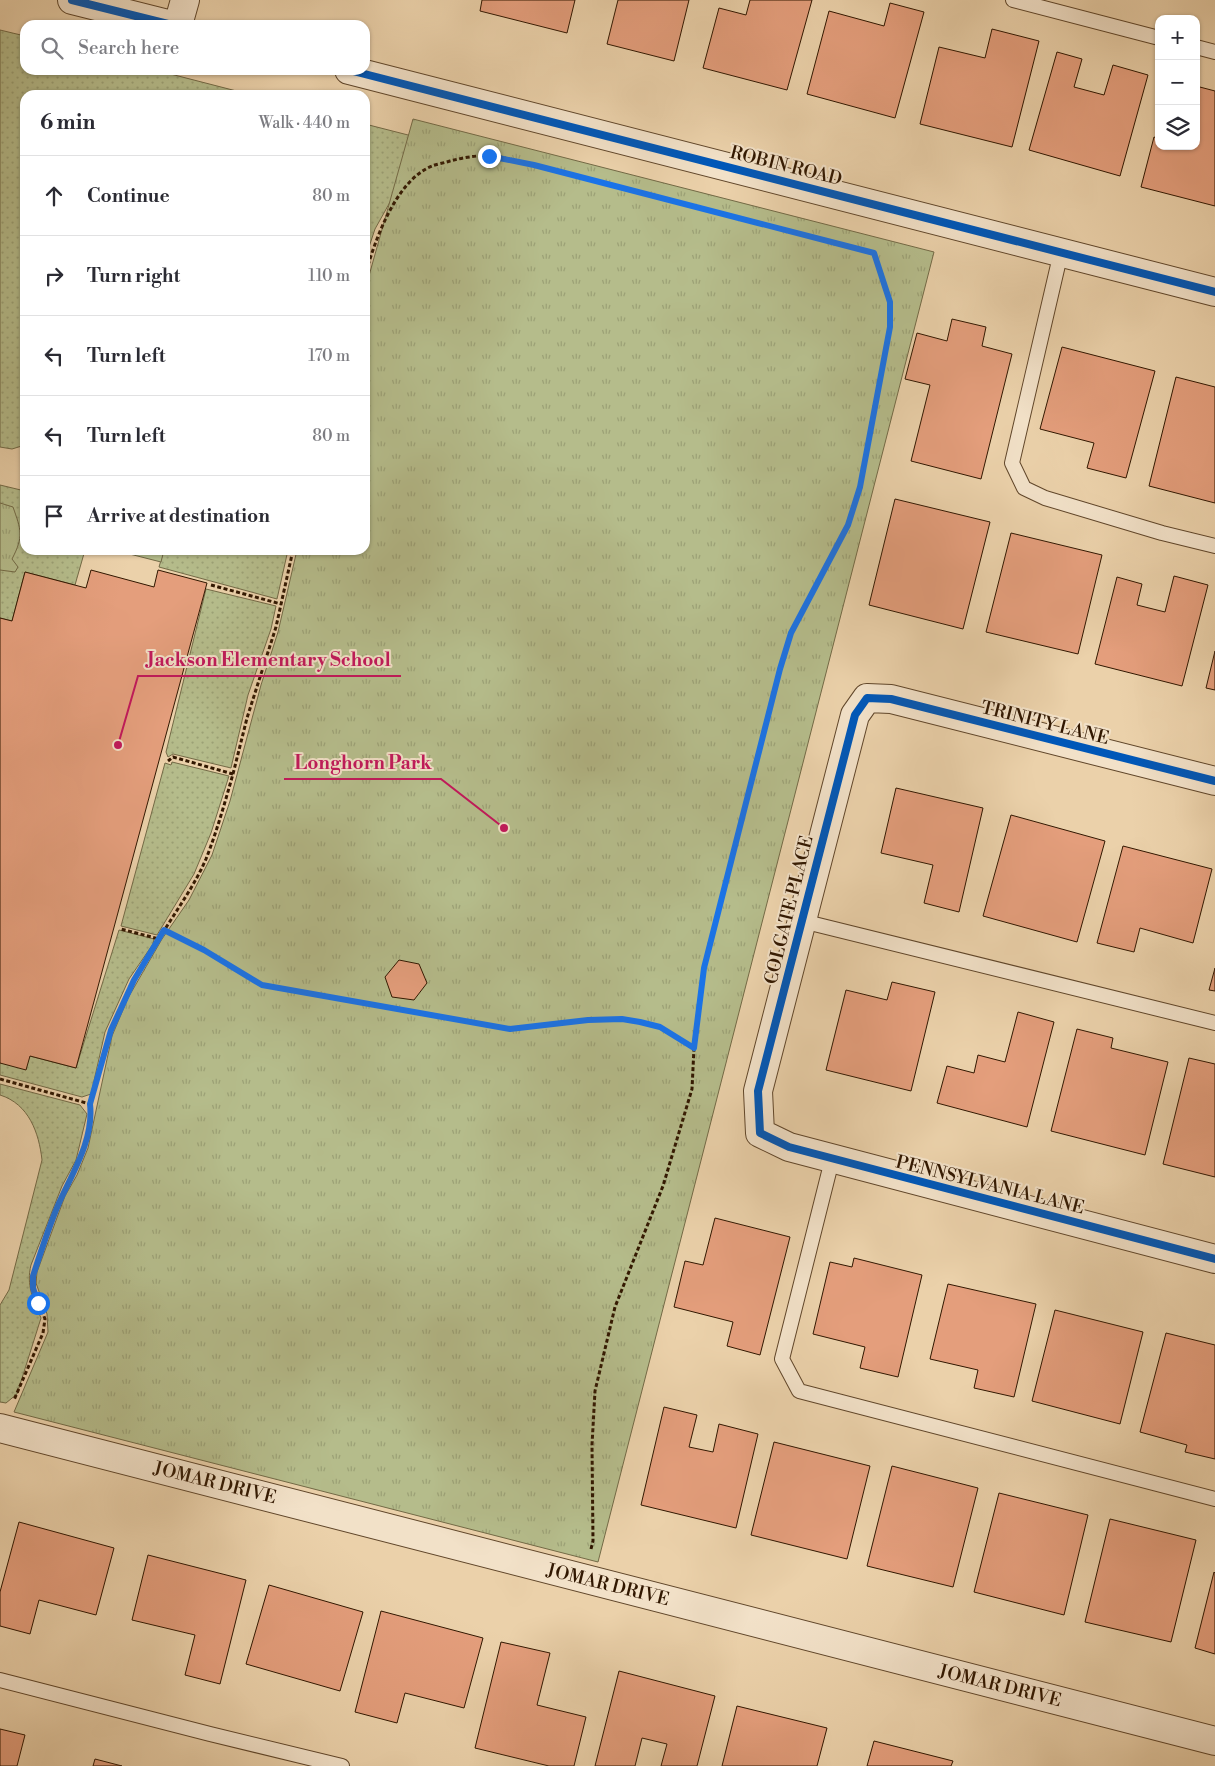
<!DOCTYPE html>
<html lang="en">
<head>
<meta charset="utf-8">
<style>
	:root { --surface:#fff; --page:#f7f7f7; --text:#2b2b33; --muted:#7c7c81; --line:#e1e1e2 }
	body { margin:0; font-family:"Libre Bodoni",serif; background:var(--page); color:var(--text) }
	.controls { position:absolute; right:15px; top:15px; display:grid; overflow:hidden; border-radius:10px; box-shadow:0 1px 4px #0004 }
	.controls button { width:45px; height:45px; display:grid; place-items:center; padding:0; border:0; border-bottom:1px solid var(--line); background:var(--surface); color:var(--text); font:25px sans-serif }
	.stop { position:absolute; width:15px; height:15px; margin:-11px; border:4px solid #1a73e8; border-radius:50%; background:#fff }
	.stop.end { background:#1a73e8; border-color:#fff; box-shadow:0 1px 5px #0008 }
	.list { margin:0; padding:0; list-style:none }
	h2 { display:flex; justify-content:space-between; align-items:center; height:65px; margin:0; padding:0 20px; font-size:21px }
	h2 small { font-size:16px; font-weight:400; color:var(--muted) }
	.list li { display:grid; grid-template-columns:32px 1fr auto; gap:15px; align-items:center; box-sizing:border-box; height:80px; padding:0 20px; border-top:1px solid var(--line) }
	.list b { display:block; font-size:19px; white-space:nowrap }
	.list em { font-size:16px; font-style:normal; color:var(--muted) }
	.icon { flex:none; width:28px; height:28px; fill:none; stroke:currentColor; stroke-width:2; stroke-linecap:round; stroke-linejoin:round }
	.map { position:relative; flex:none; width:1215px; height:1766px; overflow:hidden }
	.search { position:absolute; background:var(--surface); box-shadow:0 1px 4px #0004; left:20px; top:20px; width:350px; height:55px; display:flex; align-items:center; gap:12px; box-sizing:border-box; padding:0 18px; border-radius:15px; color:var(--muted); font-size:19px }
	.panel { position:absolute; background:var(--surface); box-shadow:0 1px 4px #0004; left:20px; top:90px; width:350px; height:465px; border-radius:15px }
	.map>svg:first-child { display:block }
	.grass { fill:url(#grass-dots); stroke:#736a46 }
	.park { fill:url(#park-tufts); stroke:#736a46 }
	.pitch { fill:#b5bc8b; stroke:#736a46 }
	.building { fill:#e49e7c; stroke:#311700 }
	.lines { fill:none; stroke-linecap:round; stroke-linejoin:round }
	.lane-casing { stroke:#60462a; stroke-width:16 }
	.street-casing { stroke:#60462a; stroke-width:30 }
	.path { stroke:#311700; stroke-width:3; stroke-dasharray:4 2.5; stroke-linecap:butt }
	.lane { stroke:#f2e1c8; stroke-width:14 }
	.street { stroke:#f2e1c8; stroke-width:28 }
	.cycleway-casing { stroke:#f2e1c8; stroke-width:11 }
	.cycleway { stroke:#0057b8; stroke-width:8 }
	.route { stroke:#1a73e8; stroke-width:6 }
	.labels { text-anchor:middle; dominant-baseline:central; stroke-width:4; stroke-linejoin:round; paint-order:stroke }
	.street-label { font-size:18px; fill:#311700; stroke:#f2e1c8 }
	.leader { fill:none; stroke:#c2185b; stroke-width:2 }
	.callout-dot { fill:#c2185b; stroke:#f2e1c8; stroke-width:2 }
	.callout-label { font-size:19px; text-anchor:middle; font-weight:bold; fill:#c2185b; stroke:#f2e1c8; stroke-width:4; stroke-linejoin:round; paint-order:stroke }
</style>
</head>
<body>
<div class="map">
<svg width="1215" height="1766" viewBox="0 0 1215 1766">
	<defs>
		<pattern id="grass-dots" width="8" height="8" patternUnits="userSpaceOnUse" patternTransform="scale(1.25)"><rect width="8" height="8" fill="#b5bc8b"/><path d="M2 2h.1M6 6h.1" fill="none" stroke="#9ca176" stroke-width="1.8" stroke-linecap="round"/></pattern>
		<pattern id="park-tufts" width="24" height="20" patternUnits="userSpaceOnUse" patternTransform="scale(1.25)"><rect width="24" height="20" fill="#b5bc8b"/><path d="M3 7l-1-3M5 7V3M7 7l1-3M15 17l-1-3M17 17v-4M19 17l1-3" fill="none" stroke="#9ca176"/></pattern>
	</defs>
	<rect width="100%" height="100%" fill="#ebd1aa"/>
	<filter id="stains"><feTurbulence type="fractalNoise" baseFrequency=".004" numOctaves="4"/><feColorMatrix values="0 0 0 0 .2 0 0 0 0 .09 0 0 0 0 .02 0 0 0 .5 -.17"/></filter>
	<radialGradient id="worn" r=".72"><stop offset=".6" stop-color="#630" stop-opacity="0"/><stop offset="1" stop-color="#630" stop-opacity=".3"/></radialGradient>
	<!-- grass -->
	<path class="grass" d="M0 30 25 36V70H155L252 95H25V445L12 449 0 447Z
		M365 124 459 148 394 195 375 229 365 259Z
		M0 485 25 491V550H85L75 585 25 572 12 621 0 618Z
		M164 550H288L277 599 159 567Z
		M206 589 276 606 271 629 248 695 231 768 173 754 168 757 166 752Z
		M172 762 229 776 211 833 194 874 157 935 121 926 165 763 171 765Z
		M119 930 154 939 153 944 129 979 105 1032 91 1094 82 1097 0 1075V1063L30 1056 76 1068Z
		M0 1084 80 1105 87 1114 76 1160 62 1186 31 1265C26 1285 33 1299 41 1318L17 1394 6 1403 0 1402V1305L9 1290 42 1160C39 1133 29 1104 0 1095Z"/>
	<!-- park -->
	<path class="park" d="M413 119 934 252 598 1562 14 1412 48 1332 47 1314 36 1283 37 1272 65 1196 77 1175 88 1148 112 1036 128 998 162 939 189 900 212 855 230 801 261 685 278 632 297 550H365V290Z
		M0 503 13 507C21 530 24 536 12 559L18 567 15 572 0 570Z"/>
	<!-- pitch -->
	<path class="pitch" d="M114 550H164L161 562Z"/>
	<!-- building -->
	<path class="building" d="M482 0H575L567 33 480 11Z
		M618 0H689L674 61 607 44Z
		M750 0H812L787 90 703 68 719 8 746 15Z
		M890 3 924 12 895 118 807 94 829 11 884 26Z
		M992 29 1039 41 1012 147 920 124 939 47 985 58Z
		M1057 52 1082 59 1074 87 1104 95 1113 65 1148 75 1120 176 1029 150Z
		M1196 86 1215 91V206L1141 187 1154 137 1159 139V146H1196Z
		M952 319 986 327 982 346 1012 354 981 479 911 461 930 385 905 379 917 333 947 341Z
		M1062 347 1155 371 1126 478 1087 468 1094 443 1040 429Z
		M1176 377 1215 387V503L1149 486Z
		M895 499 990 522 963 629 869 605Z
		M1011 533 1102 555 1078 654 986 632Z
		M91 570 154 587 158 570 207 583 76 1068 30 1056 26 1070 0 1063V618L12 621 25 572 86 588Z
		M1174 576 1208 585 1182 686 1095 664 1117 577 1142 584 1137 605 1165 612Z
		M1215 651V690L1206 688Z
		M896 788 983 808 959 912 924 903 933 865 881 853Z
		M1011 815 1105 841 1077 942 983 916Z
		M1123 846 1212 869 1193 943 1140 928 1134 952 1097 943Z
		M399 960 419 964 427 983 414 1000 392 997 385 977Z
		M1215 968V991L1209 990Z
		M892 982 935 992 911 1091 826 1070 846 990 887 1000Z
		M1018 1012 1054 1022 1027 1127 937 1103 947 1066 974 1073 978 1055 1005 1062Z
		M1077 1029 1113 1038 1111 1048 1168 1062 1145 1155 1051 1131Z
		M1189 1058 1215 1064V1177L1163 1164Z
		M715 1218 790 1237 760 1355 727 1346 733 1322 674 1307 685 1261 703 1265Z
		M854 1258 922 1275 898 1377 860 1368 865 1347 813 1334 830 1262 852 1267Z
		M948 1284 1036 1304 1014 1397 974 1388 978 1370 930 1359Z
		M1055 1310 1143 1332 1120 1424 1032 1401Z
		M1166 1333 1215 1345V1459L1185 1452 1187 1445 1140 1432Z
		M664 1407 697 1415 689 1447 713 1452 719 1424 758 1434 736 1528 641 1505Z
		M774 1442 870 1466 847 1559 751 1535Z
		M892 1466 978 1488 953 1587 867 1566Z
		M999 1493 1088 1515 1064 1615 974 1592Z
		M1110 1519 1196 1540 1171 1642 1085 1622Z
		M19 1522 114 1548 96 1615 39 1600 30 1634 0 1626V1592Z
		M148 1555 246 1580 220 1684 185 1675 195 1635 132 1620Z
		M1214 1572 1215 1573V1654L1195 1648Z
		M269 1585 363 1612 340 1691 246 1664Z
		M381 1611 483 1638 464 1708 405 1693 397 1723 355 1712Z
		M501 1642 550 1653 537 1705 586 1717 574 1766H549L475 1748Z
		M619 1671 715 1696 697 1766H661L667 1744 642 1738 635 1766H595Z
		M737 1706 827 1728 817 1766H722Z
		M0 1729 25 1735 17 1766H0Z
		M874 1741 953 1761 951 1766H867Z
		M95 1759 122 1766H93Z"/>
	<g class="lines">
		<!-- lane casing -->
		<g class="lane-casing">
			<path id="lane" d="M1013 0 1159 38
				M1196 47 1215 52
				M1061 252 1012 463 1024 488 1045 498 1162 533 1215 546
				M802 921 1215 1023
				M832 1160 782 1359 799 1391 1215 1499
				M0 1680 210 1734 342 1766"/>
		</g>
		<!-- street casing -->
		<g class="street-casing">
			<path id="street" d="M72 0 172 25
				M178 25 185 0
				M349 70 1215 292
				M1215 781 891 699 867 698 855 715 758 1091 760 1133 789 1147 1215 1259
				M0 1428 1215 1741"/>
		</g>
		<!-- path -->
		<path class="path" d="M211 585 281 604
			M233 774 247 718 276 627 293 550
			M164 930 204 950 262 985 510 1029 588 1020 623 1019 640 1022 660 1027 694 1048 704 969 780 669 791 633 848 525 861 487 871 424 890 327V302L874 253 534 165C519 162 503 156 488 156 476 155 462 158 450 161 444 163 437 164 432 166 395 181 375 241 365 275
			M159 939C175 912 194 887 206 859 217 831 225 802 233 774L173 757 168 761
			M0 1079 90 1104C94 1139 73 1172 59 1203 49 1226 41 1251 33 1275V1288L45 1319 43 1333 14 1400
			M90 1104 111 1031 134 980 159 939 121 929
			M591 1549 593 1541 592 1445 595 1391 615 1307 663 1186 692 1089 694 1048"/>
		<!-- lane -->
		<use href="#lane" class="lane"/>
		<!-- street -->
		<use href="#street" class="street"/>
		<!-- cycleway casing -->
		<g class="cycleway-casing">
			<path id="cycleway" d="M72 0 172 25
				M349 70 1215 292
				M1215 781 891 699 867 698 855 715 758 1091 760 1133 789 1147 1215 1259"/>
		</g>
		<!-- cycleway -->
		<use href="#cycleway" class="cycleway"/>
	</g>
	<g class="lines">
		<!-- route -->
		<path class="route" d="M38 1303 33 1288V1276C41 1251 49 1226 59 1203 73 1172 94 1139 90 1104L111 1030 134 980 164 930 204 950 262 985 510 1029 588 1020 622 1019 640 1022 660 1027 694 1048 704 968 780 669 791 633 848 525 860 487 890 327V302L874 253 534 165 489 156"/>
	</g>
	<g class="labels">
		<!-- street labels -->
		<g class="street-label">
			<text transform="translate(786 166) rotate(14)">ROBIN ROAD</text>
			<text transform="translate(1045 723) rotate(14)">TRINITY LANE</text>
			<text transform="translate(789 910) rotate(-76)">COLGATE PLACE</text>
			<text transform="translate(990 1185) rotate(14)">PENNSYLVANIA LANE</text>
			<text transform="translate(215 1483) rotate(14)">JOMAR DRIVE</text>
			<text transform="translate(608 1585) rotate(14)">JOMAR DRIVE</text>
			<text transform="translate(1000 1686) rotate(14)">JOMAR DRIVE</text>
		</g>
	</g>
	<!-- callouts -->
	<path class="leader" d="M118 745L138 676H401M504 828L441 779H284"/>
	<g class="callout-dot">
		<circle cx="118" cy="745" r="5"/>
		<circle cx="504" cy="828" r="5"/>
	</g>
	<g class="callout-label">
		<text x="269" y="666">Jackson Elementary School</text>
		<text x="363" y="769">Longhorn Park</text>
	</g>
	<rect width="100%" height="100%" filter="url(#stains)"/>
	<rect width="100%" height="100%" fill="url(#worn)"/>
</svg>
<div class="controls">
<button>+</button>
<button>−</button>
<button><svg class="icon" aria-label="layers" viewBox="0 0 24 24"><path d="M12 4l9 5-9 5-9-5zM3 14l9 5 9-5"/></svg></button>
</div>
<div class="stop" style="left:38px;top:1303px"></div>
<div class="stop end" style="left:489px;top:156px"></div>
<div class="search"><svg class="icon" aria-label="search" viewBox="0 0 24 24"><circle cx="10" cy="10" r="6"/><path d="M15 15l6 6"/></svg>Search here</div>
<section class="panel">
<h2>6 min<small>Walk · 440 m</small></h2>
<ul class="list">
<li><svg class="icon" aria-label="ahead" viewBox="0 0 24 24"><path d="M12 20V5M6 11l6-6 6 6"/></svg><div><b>Continue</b></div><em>80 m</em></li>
<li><svg class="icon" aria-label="right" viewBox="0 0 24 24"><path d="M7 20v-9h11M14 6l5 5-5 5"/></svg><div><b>Turn right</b></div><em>110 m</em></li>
<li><svg class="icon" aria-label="left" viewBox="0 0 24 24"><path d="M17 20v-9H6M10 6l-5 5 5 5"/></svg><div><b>Turn left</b></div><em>170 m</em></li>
<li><svg class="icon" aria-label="left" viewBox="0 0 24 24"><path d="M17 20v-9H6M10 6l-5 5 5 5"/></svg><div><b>Turn left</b></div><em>80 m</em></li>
<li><svg class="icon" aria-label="arrive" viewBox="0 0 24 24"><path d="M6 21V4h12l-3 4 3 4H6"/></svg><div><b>Arrive at destination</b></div></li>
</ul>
</section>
</div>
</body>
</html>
